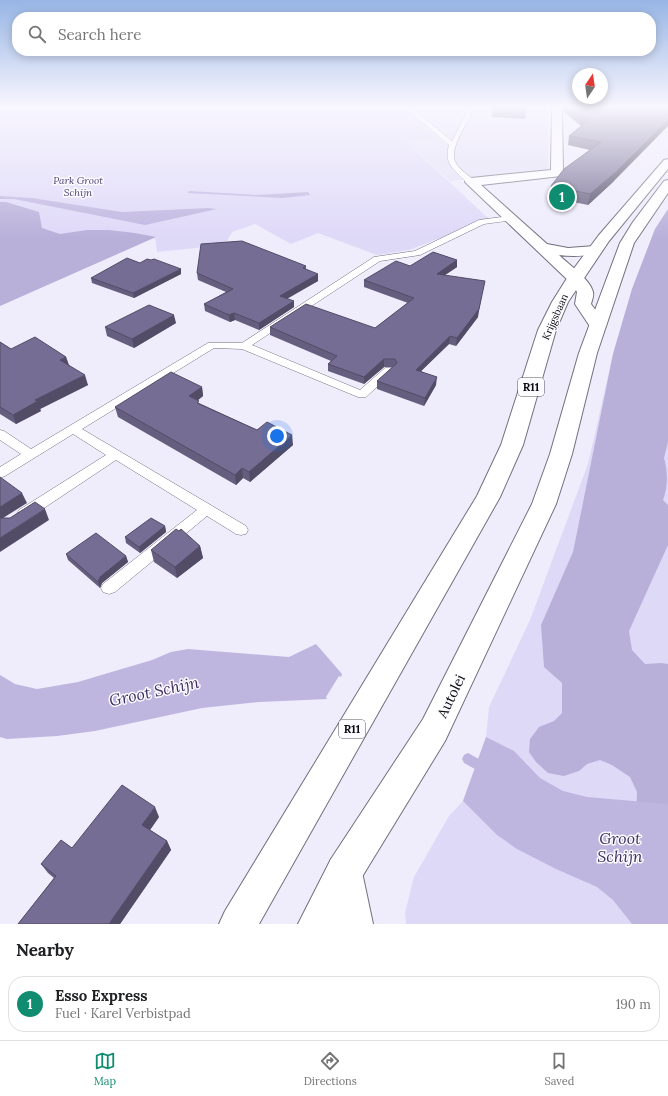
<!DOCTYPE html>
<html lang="en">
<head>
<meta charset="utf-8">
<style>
	:root { --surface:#fff; --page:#f2f2f2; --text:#202124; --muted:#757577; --line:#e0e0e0; --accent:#108c71 }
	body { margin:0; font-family:Lora,serif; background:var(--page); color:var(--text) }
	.compass { position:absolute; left:572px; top:68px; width:36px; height:36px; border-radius:50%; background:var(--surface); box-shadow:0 2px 10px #0003; rotate:13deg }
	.you { position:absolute; left:277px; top:436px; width:14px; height:14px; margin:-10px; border:3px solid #fff; border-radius:50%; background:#1a73e8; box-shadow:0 0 0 6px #1a73e833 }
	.badge { display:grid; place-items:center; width:26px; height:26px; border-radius:50%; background:var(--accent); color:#fff; font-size:13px; font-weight:700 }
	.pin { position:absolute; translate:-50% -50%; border:2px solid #fff; box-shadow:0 1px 4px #0006 }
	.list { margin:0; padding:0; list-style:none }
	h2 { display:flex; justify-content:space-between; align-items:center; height:52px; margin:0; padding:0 16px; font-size:17px }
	h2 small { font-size:13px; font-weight:400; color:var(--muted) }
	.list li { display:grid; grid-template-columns:26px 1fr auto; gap:12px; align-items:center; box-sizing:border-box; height:56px; margin:0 8px 8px; padding:0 8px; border:1px solid var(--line); border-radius:16px }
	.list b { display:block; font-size:15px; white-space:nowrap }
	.list p { margin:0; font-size:13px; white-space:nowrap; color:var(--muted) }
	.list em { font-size:13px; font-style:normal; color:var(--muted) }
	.icon { flex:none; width:22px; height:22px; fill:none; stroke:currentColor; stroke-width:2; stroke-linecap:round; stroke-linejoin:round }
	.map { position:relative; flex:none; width:668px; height:924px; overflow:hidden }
	.search { position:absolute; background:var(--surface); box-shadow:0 2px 10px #0003; left:12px; right:12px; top:12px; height:44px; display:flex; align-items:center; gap:10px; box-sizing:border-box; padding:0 14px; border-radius:16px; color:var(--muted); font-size:15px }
	.sheet { height:116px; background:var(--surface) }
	nav { display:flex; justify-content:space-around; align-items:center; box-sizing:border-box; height:56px; border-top:1px solid var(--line); background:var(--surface); font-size:11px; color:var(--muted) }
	nav a { display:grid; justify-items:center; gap:2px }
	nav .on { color:var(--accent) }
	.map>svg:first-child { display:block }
	.built { fill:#e4e0f6 }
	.green { fill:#dfd9f8 }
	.forest { fill:#b9b0da }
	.water { fill:#bfb6e0 }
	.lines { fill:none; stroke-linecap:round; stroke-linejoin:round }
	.stream { fill:#bfb6e0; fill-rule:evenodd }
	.lane-casing { stroke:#72707e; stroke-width:1 }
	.street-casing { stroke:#72707e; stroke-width:2 }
	.secondary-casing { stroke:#72707e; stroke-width:2 }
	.primary-casing { stroke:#72707e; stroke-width:2 }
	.lane { fill:#fff; fill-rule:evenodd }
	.street { fill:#fff; fill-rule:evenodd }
	.secondary { fill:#fff; fill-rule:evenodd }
	.primary { fill:#fff; fill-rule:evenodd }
	.wall { fill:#655e7e }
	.shaded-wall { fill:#524c67 }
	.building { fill:#756d93; stroke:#524c67 }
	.labels { text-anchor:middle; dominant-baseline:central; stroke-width:3; stroke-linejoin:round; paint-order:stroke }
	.far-park-label { font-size:10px; font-style:italic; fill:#4f4076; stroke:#fcfbff }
	.far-street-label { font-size:10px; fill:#0c0b10; stroke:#fcfbff }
	.shield { fill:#fcfbff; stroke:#545358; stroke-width:1 }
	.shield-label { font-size:11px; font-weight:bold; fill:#0c0b10 }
	.near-street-label { font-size:14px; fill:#0c0b10; stroke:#fcfbff }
	.near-water-label { font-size:16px; font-style:italic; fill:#3f2f64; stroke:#fcfbff }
</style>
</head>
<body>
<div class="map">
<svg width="668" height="924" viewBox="0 0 668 924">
	<rect width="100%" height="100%" fill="#efecfc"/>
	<!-- built -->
	<path class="built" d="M400 107H548V171L450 181 404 140 438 138Z"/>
	<!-- green -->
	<path class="green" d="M0 107H400L438 138 405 141 489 219 409 250 377 255 318 233 291 244 255 224 232 232 225 245 157 252 155 237 0 306Z
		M668 209V924H406L405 913 414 877 449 816 463 801 486 737 489 707 530 620 588 464 613 354 632 289 655 229Z"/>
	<!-- forest -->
	<path class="forest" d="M0 202H6L39 212 42 228 60 234 87 230H109L135 233 156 237 0 306Z
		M668 209V442L664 458C668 471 668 487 663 500L668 505V545L629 631 632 650 645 664 661 663 668 664V924L636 815 637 792 630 777 612 765 600 760 587 764 579 771 564 776 548 773 536 762 529 752 530 739 539 727 554 721 562 713V683L544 667 541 625 573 552 613 354 632 289 655 229Z"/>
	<!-- water -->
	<path class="water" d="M189 191 258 195 308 192 310 195 283 198 188 193Z
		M0 196 32 198 122 212 209 208 217 209 145 225 14 199H0Z
		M316 644 342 674 341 677 339 676 326 697 327 699 259 702 202 708 95 731 57 736 7 739 0 737V675L15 684 37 689 78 682 152 660 171 652 188 649 289 657Z
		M486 737 514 751 540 778 563 791 587 797 668 804V924H632L613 900 597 887 556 869 517 849 497 835 463 801Z"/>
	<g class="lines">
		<!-- stream -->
		<path class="stream" d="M468 753 488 764 490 768 488 772 484 774 464 763 462 759 464 755Z"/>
		<!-- lane casing -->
		<g class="lane-casing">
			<path id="lane" d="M404 107H411L452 141 466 114 460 107H466L472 114C466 125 448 151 456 163 460 170 468 175 474 180V184H468C456 171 443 165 449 145Z
				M510 216H513V220L484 224 420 255 380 261 252 345 360 390 385 368H393L395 370 393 372 366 397H358L242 349 214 348 82 429 246 526 248 530 246 534 241 535 236 534 207 516 115 592 109 594 103 592 101 588 103 584 197 510 116 460 29 518 24 519 19 518 17 514 19 510 106 455 73 434 5 476 0 478V467L21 454 0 440V430L4 431 31 449 208 343H242L374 257 415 251 479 220Z"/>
		</g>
		<!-- street casing -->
		<g class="street-casing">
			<path id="street" d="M552 107H562L563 173 561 176 481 185 547 244 568 248 595 246 600 247 602 250 600 253C587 256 572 257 559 255 568 264 590 279 593 292 594 296 592 300 591 304L606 324 603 328 597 329 591 328 575 304 577 292 573 285 465 182 467 179 471 178 551 170Z"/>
		</g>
		<!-- secondary casing -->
		<g class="secondary-casing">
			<path id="secondary" d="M344 854 357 859 362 872 373 924H335L326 872 331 859Z"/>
		</g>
		<!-- primary casing -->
		<g class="primary-casing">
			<path id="primary" d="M668 159V169L609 241 568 302 556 330 523 445 500 497 259 924H219L225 911 477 496 501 445 538 330 552 302 569 275 599 235 664 160Z
				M668 180V193L634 243 597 353 572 454 556 504 445 741 357 885 337 924H298L331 859 423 719 532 504 550 454 579 353 620 243 633 222 664 181Z"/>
		</g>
		<!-- lane -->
		<use href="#lane" class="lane"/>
		<!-- street -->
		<use href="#street" class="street"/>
		<!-- secondary -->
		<use href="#secondary" class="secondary"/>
		<!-- primary -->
		<use href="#primary" class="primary"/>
	</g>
	<!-- wall -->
	<path class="wall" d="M493 107H527L525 119 492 117Z
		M563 107H668L613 182 588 205 549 197 551 186 590 150 568 145 569 136 581 126 564 112Z
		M457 260V267L445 275 478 317 456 346 449 344 421 371 436 385 424 406 377 389V381L393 367H384L364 384 328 371V364L331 361 270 335V327L375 328 408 303 364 287V280L410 266Z
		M140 263 181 269V274L134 298 92 283 91 278Z
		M306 266V270L318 281 287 298 294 307 259 330 235 320 230 322 205 311 204 304 226 292 198 280 197 273Z
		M176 323 134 348 107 336 105 327Z
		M0 342 11 349 66 357 69 365 88 385 40 409 41 411 16 424 0 414Z
		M202 387 203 396 197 401 199 403 257 430 293 445 250 482 243 478 236 485 118 417 115 407Z
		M165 526 166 532 140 553 126 543 125 537Z
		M200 546 203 558 177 578 154 562 151 550Z
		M66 554 126 556 128 562 102 583 100 588 68 560Z
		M159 817 150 830 167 841 171 850 120 924H18L54 878 48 873 41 864 72 848Z"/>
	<!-- shaded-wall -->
	<path class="shaded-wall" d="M668 120V126L613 182 588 205 590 194Z
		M457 260V267L436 281 437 274Z
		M181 269V274L134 298 133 293Z
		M318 274V281L280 303V296Z
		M483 288 478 317 456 346 457 338Z
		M294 301V307L259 330V323Z
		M234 313 235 320 230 322 229 315Z
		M174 315 176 323 134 348 132 339Z
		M450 336 449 344 415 377 416 370Z
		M66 357 69 366 60 360Z
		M384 359V367L364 384V377Z
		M85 375 88 385 40 409 41 411 16 424 13 415 35 400Z
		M437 377 436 385 424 406 425 398Z
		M202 387 203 396 190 406 189 396Z
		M292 435 293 445 250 482 249 472Z
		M242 468 243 478 236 485 235 475Z
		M22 493 27 503 3 518 0 522V507Z
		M45 509 49 520 0 552V538Z
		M165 526 166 532 140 553 139 547Z
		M200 546 203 558 177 578 175 567Z
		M126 556 128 562 102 583 100 588 98 582 100 577Z
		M155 807 159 817 147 834 142 825Z
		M167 841 171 850 120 924H109Z"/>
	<!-- building -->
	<path class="building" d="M493 107H527L526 110 493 108Z
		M570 107H668V120L616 172 590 194 551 186 564 169 601 142 569 136 590 119 583 117Z
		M242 241 306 266 303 268 318 274 280 296 294 301 259 323 234 313 229 315 204 304 233 289 197 273 201 244Z
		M433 252 457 260 437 274 485 281 479 309 457 338 450 336 416 370 437 377 425 398 377 381 397 363 395 359H384L364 377 328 364 337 356 270 327 306 304 375 328 414 298 364 280 396 261 410 266Z
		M127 258 140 263 147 259 151 260 154 259 181 269 133 293 91 278Z
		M149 305 174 315 132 339 105 327Z
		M35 337 66 357 60 360 85 375 35 400 38 401 13 415 0 407V342L11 349Z
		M171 372 202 387 189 396 199 401 197 403 257 430 267 422 292 435 249 472 242 468 235 475 115 407Z
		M0 477 22 493 0 507Z
		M35 502 45 509 0 538V518H10Z
		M151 518 165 526 139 547 125 537Z
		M176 529 179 531 181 529 200 546 175 567 151 550Z
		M96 533 126 556 100 577 98 582 66 554Z
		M122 785 155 807 142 825 167 841 109 924H18L56 876 41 864 61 840 72 848Z"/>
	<!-- sky -->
	<linearGradient id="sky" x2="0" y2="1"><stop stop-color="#97b5e5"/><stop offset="0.45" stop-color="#f8f6fe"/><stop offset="1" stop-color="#f8f6fe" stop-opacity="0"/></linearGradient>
	<rect width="668" height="237" fill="url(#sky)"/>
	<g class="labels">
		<!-- far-park labels -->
		<g class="far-park-label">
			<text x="78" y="180">Park Groot<tspan x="78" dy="12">Schijn</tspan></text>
		</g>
		<!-- far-street labels -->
		<g class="far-street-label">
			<text transform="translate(555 317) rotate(-66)">Krijgsbaan</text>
		</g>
		<!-- shield labels -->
		<g class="shield">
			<rect x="518" y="378" width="26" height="18" rx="3"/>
			<rect x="339" y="720" width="26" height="18" rx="3"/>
		</g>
		<g class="shield-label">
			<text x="531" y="387">R11</text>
			<text x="352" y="729">R11</text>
		</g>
		<!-- near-street labels -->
		<g class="near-street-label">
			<text transform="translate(451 696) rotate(-64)">Autolei</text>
		</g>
		<!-- near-water labels -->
		<g class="near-water-label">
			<text transform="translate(154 691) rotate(-12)">Groot Schijn</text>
			<text x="620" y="838">Groot<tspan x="620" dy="18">Schijn</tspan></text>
		</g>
	</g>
</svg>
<svg class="compass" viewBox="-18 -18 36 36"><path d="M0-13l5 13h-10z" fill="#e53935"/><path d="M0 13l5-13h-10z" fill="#757577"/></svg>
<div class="you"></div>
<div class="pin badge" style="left:562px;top:197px">1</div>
<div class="search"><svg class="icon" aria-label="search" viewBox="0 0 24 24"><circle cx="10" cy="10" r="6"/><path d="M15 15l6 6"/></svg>Search here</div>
</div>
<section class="sheet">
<h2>Nearby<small></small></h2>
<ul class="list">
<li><span class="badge">1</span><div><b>Esso Express</b><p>Fuel · Karel Verbistpad</p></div><em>190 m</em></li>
</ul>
</section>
<nav>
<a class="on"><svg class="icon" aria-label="map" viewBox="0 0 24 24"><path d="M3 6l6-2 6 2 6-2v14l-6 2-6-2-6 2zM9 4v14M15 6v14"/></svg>Map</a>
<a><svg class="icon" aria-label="directions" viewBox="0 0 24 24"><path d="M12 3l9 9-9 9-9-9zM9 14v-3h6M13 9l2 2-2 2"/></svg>Directions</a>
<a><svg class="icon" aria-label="saved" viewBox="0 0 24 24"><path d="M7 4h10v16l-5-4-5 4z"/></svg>Saved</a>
</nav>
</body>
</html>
